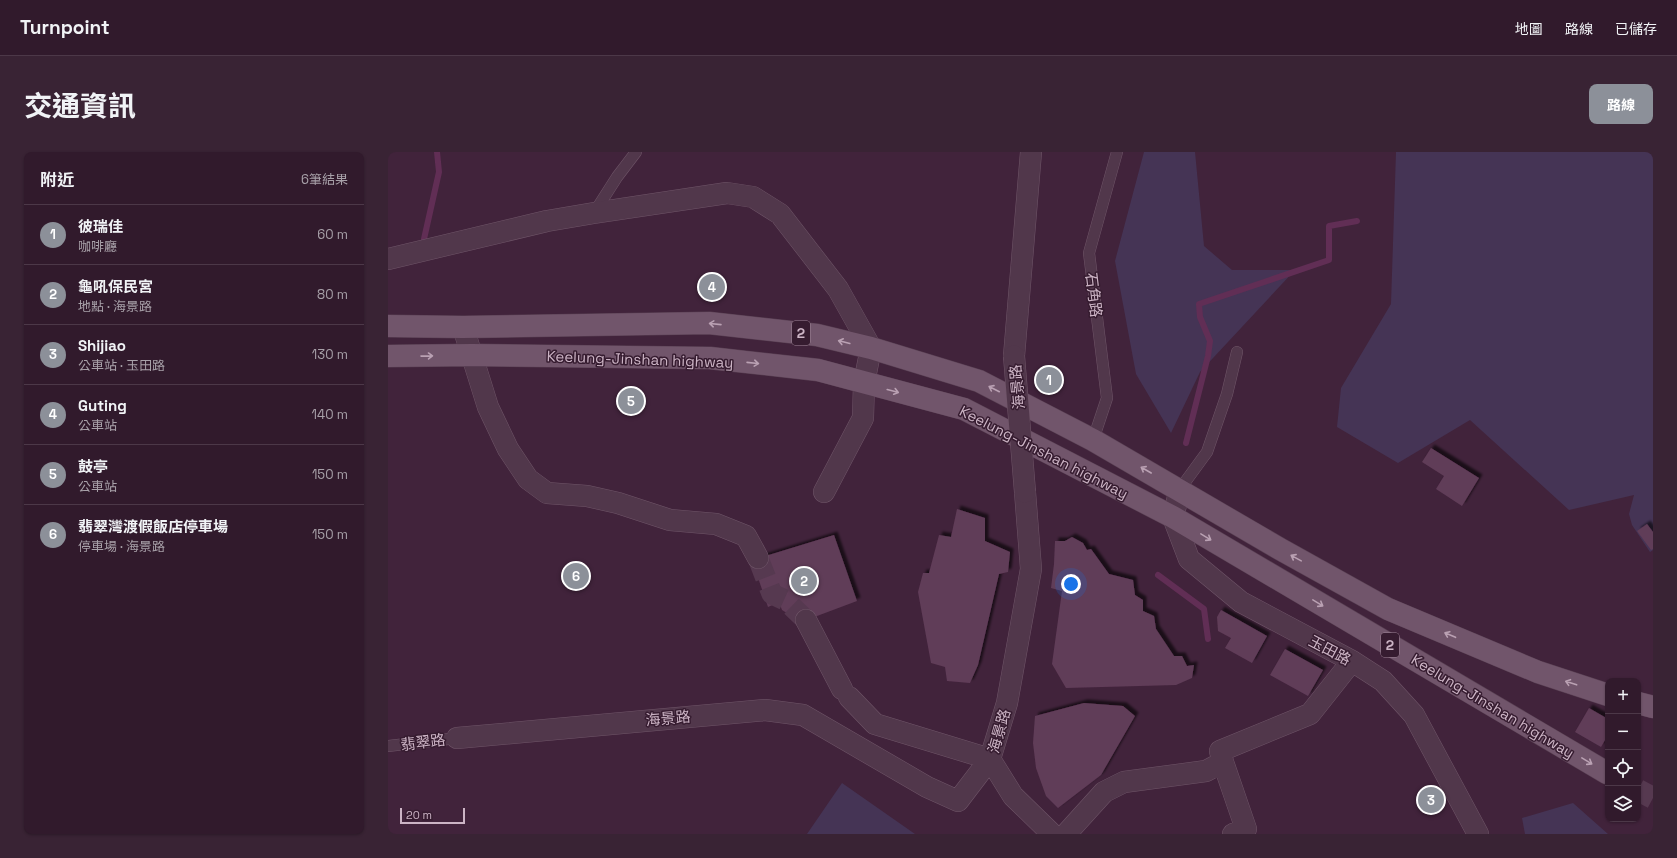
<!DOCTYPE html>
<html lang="zh-TW">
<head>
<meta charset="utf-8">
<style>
	:root { --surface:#311a2c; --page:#392334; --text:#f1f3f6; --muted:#a8a1a9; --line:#4c3848; --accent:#8c9099 }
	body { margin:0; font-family:"Space Grotesk","Noto Sans TC",sans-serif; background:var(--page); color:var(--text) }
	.controls { position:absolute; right:12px; bottom:12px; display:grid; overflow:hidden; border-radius:8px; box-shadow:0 1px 3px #0004 }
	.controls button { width:36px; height:36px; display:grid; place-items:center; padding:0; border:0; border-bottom:1px solid var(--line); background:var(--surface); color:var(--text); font:20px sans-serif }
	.scale { position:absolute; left:12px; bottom:10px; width:65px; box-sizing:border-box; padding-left:4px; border:2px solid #ccb4c5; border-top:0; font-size:11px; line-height:14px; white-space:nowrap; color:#ccb4c5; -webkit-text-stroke:3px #361c30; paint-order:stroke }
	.you { position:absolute; left:683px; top:432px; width:14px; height:14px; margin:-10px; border:3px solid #fff; border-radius:50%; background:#1a73e8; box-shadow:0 0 0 6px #1a73e833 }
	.badge { display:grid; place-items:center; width:26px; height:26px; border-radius:50%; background:var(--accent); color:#fff; font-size:13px; font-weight:700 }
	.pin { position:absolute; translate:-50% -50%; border:2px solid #fff; box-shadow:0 1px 4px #0006 }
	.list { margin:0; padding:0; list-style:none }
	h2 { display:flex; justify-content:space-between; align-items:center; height:52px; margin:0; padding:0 16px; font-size:17px }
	h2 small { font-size:13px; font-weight:400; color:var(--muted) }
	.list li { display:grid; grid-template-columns:26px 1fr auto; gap:12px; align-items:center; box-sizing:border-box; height:60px; padding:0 16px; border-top:1px solid var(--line) }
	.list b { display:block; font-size:15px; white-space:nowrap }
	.list p { margin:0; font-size:13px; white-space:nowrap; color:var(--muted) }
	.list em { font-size:13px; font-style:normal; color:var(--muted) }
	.icon { flex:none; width:22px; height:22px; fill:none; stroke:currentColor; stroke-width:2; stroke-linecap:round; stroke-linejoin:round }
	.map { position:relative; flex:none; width:1265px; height:682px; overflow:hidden; border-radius:8px }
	header { display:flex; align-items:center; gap:24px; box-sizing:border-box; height:56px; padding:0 20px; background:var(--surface); border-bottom:1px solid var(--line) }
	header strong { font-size:19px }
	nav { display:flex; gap:22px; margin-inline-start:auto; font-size:14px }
	.intro { display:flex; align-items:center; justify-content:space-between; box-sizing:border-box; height:96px; padding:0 24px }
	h1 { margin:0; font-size:28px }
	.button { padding:10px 18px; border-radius:8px; background:var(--accent); color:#fff; font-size:14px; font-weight:700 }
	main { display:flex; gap:24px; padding:0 24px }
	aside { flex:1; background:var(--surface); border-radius:8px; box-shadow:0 1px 3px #0004 }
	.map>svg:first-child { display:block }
	.green { fill:#453455 }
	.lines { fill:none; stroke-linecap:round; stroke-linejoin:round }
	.stream { stroke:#612e55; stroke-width:6 }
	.building { fill:#603c58; filter:url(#shadow) }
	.street-tunnel { stroke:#563950; stroke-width:21; stroke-dasharray:21 10; stroke-linecap:butt }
	.primary-tunnel { stroke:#563950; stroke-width:22; stroke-dasharray:22 11; stroke-linecap:butt }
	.lane-casing { stroke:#6f5568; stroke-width:12 }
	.street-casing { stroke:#6f5568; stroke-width:22 }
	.primary-casing { stroke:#5a4154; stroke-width:23 }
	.lane { stroke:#51374b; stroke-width:11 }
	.street { stroke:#51374b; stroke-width:21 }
	.primary { stroke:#71556b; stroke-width:22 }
	.street-bridge-casing { stroke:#6f5568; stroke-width:22; stroke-linecap:butt }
	.street-bridge { stroke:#51374b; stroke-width:21 }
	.oneway { stroke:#baa1b3 }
	.labels { text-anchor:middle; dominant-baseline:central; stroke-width:3; stroke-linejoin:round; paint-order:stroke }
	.shield { fill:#361c30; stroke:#9f8698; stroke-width:1 }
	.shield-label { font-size:14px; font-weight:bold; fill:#ccb4c5 }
	.street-label { font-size:15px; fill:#ccb4c5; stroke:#361c30 }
</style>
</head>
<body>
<header>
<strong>Turnpoint</strong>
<nav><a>地圖</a><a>路線</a><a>已儲存</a></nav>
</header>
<div class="intro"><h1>交通資訊</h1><a class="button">路線</a></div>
<main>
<aside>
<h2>附近<small>6筆結果</small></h2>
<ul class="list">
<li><span class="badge">1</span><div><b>彼瑞佳</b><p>咖啡廳</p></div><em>60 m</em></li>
<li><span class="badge">2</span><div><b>龜吼保民宮</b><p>地點 · 海景路</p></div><em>80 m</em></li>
<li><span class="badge">3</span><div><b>Shijiao</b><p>公車站 · 玉田路</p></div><em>130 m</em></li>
<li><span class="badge">4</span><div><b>Guting</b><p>公車站</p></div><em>140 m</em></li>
<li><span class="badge">5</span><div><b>鼓亭</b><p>公車站</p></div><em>150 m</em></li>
<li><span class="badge">6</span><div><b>翡翠灣渡假飯店停車場</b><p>停車場 · 海景路</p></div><em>150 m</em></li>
</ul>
</aside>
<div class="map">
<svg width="1265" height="682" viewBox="0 0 1265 682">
	<defs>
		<filter id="shadow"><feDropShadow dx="3.5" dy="-3.5" stdDeviation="1" flood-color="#0009"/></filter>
	</defs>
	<rect width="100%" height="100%" fill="#41233b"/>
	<!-- green -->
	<path class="green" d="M756 0H807L816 94 844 118H907L812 220 783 281 748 222 727 109Z
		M1008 0H1265V398L1262 400 1244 373 1241 362 1246 343 1181 358 1082 268 1010 311 949 275 953 236 1003 152Z
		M454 631 527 682H419Z
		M1185 651 1220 682H1137L1134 666Z"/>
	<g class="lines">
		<!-- stream -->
		<path class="stream" d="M36 87 51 20 49 0
			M798 291 820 204 822 189 812 165 811 152 941 108V74L969 69
			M770 423 816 457 820 487"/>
	</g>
	<!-- building -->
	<path class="building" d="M1043 296 1091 326 1074 354 1048 337 1056 324 1034 310Z
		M569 357 597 366V389L622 400 620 420 611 422 590 513 582 531 559 529 557 515 543 511 530 440 535 421H541L551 383 563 385Z
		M1259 372 1265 380V397L1263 398 1249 379Z
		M446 383 469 449 413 470 394 458 391 450 380 455 364 408Z
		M684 385 695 391 699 398 703 397 721 422 745 428 747 443 755 448V459L766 464 768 477 786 504H794L799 514 806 513 804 526 788 533 678 536 664 512 674 439 663 436 666 412 667 389H677Z
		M833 458 879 484 864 511 837 496 843 486 830 479 829 465Z
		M897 497 935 518 920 544 882 523Z
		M696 551 735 554 747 564 713 623 670 656 658 644 648 616 645 591 647 564Z
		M1201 556 1220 567V583L1213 595 1187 580Z"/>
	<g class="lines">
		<!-- street-tunnel -->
		<path class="street-tunnel" d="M370 406 384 442 397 448 418 468"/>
		<!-- primary-tunnel -->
		<path class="primary-tunnel" d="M1250 638 1265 646"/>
		<!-- lane casing -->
		<g class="lane-casing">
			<path id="lane" d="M206 61 229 25 248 0
				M705 288 719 246 701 101 729 0
				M792 337 819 300 839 242 849 200
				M0 594 69 586"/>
		</g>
		<!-- street casing -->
		<g class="street-casing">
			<path id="street" d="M0 107 159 69 206 61 339 41 365 45 392 62 450 137 483 196 476 231 475 266 436 340
				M75 175 100 255 120 297 140 327 159 341 199 344 230 351 282 368 328 372 358 384 370 406
				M626 204 643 0
				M792 337 785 365 801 407 853 450 964 509 995 529 1026 563 1090 682
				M418 468 454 537
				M461 545 487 572 602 607 625 644 664 682
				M69 586 377 558 415 563 539 635 570 649 602 607 619 551 643 417 637 340
				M835 610 858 677 845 682
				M678 682 716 640 736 630 818 619 835 610 832 599 922 562 964 509"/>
		</g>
		<!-- primary casing -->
		<g class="primary-casing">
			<path id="primary" d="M0 174 75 175 321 171 429 183 483 196 591 229 705 288 892 397 1000 457 1150 520 1220 543
				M0 204 84 203 322 206 430 218 576 257 785 365 1219 621
				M1250 551 1265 555"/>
		</g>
		<!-- lane -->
		<use href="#lane" class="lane"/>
		<!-- street -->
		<use href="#street" class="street"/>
		<!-- primary -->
		<use href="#primary" class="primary"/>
		<!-- street-bridge casing -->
		<g class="street-bridge-casing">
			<path id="street-bridge" d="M626 204 637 340"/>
		</g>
		<!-- street-bridge -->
		<use href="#street-bridge" class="street-bridge"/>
	</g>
	<!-- one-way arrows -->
	<defs><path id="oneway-shaft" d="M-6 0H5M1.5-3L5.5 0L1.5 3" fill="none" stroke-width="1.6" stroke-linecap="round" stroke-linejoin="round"/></defs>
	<g class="oneway">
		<use href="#oneway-shaft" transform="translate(327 172) rotate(-174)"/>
		<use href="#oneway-shaft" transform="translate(456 190) rotate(-166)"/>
		<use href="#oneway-shaft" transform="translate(39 204) rotate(-1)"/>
		<use href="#oneway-shaft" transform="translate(365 211) rotate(6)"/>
		<use href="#oneway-shaft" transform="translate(606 237) rotate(-153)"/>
		<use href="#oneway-shaft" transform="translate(505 239) rotate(15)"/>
		<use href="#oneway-shaft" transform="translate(758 318) rotate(-150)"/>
		<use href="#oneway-shaft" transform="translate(818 385) rotate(31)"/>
		<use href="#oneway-shaft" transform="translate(908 406) rotate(-151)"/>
		<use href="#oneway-shaft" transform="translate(930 451) rotate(31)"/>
		<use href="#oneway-shaft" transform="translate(1062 483) rotate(-157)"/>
		<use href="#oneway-shaft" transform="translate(1183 531) rotate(-162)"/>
		<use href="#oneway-shaft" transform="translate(1199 609) rotate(31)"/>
	</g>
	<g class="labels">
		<!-- shield labels -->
		<g class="shield">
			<rect x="404" y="169" width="18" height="24" rx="3"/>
			<rect x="993" y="481" width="18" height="24" rx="3"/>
		</g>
		<g class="shield-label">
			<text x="413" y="181">2</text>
			<text x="1002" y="493">2</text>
		</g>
		<!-- street labels -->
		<g class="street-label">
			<text transform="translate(706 143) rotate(83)">石角路</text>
			<text transform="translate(252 207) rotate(2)">Keelung-Jinshan highway</text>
			<text transform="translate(629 235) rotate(-95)">海景路</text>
			<text transform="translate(656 300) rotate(27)">Keelung-Jinshan highway</text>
			<text transform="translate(942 498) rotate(28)">玉田路</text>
			<text transform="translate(1105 554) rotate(31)">Keelung-Jinshan highway</text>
			<text transform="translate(280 566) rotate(-5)">海景路</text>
			<text transform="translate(611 579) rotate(-74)">海景路</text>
			<text transform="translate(35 590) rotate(-7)">翡翠路</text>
		</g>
	</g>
</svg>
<div class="controls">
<button>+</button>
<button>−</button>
<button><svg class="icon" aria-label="locate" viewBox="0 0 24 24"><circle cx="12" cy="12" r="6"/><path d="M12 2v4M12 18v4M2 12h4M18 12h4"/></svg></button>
<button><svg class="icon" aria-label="layers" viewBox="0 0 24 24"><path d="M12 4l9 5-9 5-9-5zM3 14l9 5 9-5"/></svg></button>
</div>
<div class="scale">20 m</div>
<div class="you"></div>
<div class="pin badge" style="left:661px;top:228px">1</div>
<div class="pin badge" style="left:416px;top:429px">2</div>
<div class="pin badge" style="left:1043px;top:648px">3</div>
<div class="pin badge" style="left:324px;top:135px">4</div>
<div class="pin badge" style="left:243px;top:249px">5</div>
<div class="pin badge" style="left:188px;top:424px">6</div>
</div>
</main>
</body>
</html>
